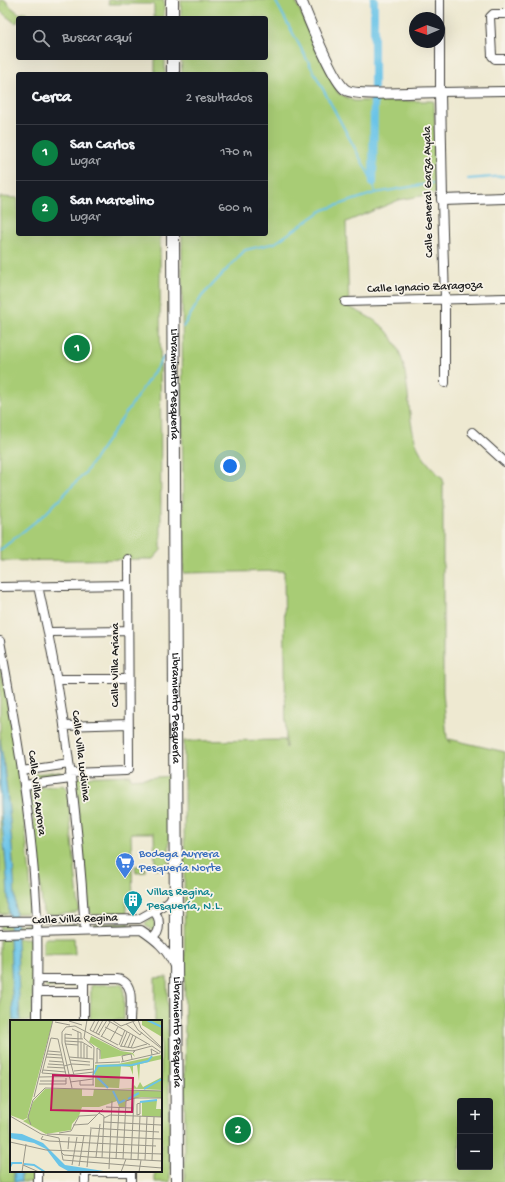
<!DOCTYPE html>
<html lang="es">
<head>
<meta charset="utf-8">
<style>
	:root { --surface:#171b24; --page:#242831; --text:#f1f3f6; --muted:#9ea1a6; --line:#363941; --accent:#0b8043 }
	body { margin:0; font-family:"Gochi Hand",sans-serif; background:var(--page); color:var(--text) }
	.controls { position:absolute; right:12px; bottom:12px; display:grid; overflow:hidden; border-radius:4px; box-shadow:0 4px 16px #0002 }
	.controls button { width:36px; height:36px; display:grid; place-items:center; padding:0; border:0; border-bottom:1px solid var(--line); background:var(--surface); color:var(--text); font:20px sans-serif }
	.compass { position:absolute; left:409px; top:12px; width:36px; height:36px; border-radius:50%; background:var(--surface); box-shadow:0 4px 16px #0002; rotate:268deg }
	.you { position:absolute; left:230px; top:466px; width:14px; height:14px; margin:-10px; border:3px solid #fff; border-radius:50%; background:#1a73e8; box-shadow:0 0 0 6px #1a73e833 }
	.badge { display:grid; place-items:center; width:26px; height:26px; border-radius:50%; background:var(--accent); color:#fff; font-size:13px; font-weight:700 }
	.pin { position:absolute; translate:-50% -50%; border:2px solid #fff; box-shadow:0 1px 4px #0006 }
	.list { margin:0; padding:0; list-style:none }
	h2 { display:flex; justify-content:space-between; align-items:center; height:52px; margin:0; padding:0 16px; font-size:17px }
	h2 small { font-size:13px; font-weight:400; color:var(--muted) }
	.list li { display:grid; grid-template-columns:26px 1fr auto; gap:12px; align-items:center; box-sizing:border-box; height:56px; padding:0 16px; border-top:1px solid var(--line) }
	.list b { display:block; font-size:15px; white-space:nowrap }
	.list p { margin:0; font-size:13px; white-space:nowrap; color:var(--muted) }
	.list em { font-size:13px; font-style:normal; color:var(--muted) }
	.icon { flex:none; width:22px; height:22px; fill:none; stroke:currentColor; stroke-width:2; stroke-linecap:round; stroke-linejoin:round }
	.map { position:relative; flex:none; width:505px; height:1182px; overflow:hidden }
	.search { position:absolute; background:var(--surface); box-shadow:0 4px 16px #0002; left:16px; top:16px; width:252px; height:44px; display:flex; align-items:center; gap:10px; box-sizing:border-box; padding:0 14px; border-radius:4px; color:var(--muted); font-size:15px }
	.panel { position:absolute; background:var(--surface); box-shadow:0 4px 16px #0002; left:16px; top:72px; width:252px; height:164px; border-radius:4px }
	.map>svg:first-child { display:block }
	.green { fill:#a8cc75; stroke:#627448; fill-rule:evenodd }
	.water { fill:#6ac4e8; stroke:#437082 }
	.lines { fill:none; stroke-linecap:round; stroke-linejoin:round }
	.stream { stroke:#6ac4e8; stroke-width:2 }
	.canal { stroke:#6ac4e8; stroke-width:8 }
	.minor-casing { stroke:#3c3b37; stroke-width:10 }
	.tertiary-casing { stroke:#3c3b37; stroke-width:12 }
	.secondary-casing { stroke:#3c3b37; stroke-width:14 }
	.minor { stroke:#fff; stroke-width:8 }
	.tertiary { stroke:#fff; stroke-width:10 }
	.secondary { stroke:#fff; stroke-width:12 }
	.labels { text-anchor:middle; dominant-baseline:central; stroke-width:3.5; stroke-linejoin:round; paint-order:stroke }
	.street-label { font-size:12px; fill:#1c1c1c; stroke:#f7f3e8 }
	.shop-label { font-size:12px; fill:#366cbe; stroke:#f7f3e8; text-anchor:start }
	.culture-label { font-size:12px; fill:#0d838f; stroke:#f7f3e8; text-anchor:start }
	.inset-river { fill:none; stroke:#6ac4e8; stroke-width:2 }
	.inset-road { fill:none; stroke:#9a9789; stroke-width:1 }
	.view { fill:#c2185b; fill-opacity:0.15; stroke:#c2185b; stroke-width:2 }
	.inset-edge { fill:none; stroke:#1c1c1c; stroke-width:2 }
</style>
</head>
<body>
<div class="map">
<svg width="505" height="1182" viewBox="0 0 505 1182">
	<rect width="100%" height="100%" fill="#f7f3e8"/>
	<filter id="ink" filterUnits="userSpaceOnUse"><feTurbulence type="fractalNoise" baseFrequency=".025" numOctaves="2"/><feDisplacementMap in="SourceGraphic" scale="8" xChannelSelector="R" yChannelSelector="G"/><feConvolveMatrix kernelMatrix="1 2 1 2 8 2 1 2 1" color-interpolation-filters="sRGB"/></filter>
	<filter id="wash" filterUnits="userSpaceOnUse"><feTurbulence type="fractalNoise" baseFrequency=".012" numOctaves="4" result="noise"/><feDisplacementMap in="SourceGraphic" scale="16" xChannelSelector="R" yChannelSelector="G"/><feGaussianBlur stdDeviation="0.9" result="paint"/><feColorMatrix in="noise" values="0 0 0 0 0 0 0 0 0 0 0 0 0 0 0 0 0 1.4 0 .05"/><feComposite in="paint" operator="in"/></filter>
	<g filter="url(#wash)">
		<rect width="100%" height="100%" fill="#eee9d1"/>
		<!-- green -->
		<path class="green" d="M0 0H5L11 7 20 14 25 12 29 18H18V22L15 23 0 11Z
			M108 0H164V18H154V4H109Z
			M181 0H295L338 93 354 101H434L437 193 399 200 346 222 349 307C359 312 372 318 381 325 415 356 403 404 416 443 421 457 432 468 443 479V692L447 738 451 743 449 739 505 752V1182H185L184 741 285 740 286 748 284 571 183 573 182 234H266V74H182L181 58H266V18H181ZM460 1101H490V1167H460Z
			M155 58H165V74H155Z
			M0 197 18 198V234H160L161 550 153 559 0 561Z
			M0 661C15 742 27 824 32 907L30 911 27 913 0 914Z
			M60 771 63 774 61 776 35 779 33 778 34 774Z
			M130 775 131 779 170 776 169 869H155L154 833H131L133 900 126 901 127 913 93 915 89 911 75 781 79 777Z
			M62 785 67 788 79 910 75 913 46 915 43 912 30 792 31 788Z
			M135 866H145V872L136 873Z
			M154 918 155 929 154 932 145 925 146 922Z
			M129 923V926L93 925 94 924Z
			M29 924 31 927 29 929H0V925Z
			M78 924 79 925 78 926H49Z
			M26 938 30 939 32 942 33 1021H11V1171H34V1182H0V939Z
			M46 938H74L75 954 43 955V941Z
			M167 977 170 1142V1182H155V1171H161V1021H155V978Z
			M72 983 76 984 75 986 47 987 45 985 47 984Z
			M121 984 124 988V1020L90 1021 91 986 93 985Z"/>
		<!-- water -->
		<path class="water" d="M0 739C15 832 16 927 20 1021H13L9 912 6 864 0 804Z
			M14 1171H21V1182H14Z"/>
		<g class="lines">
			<!-- stream -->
			<path class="stream" d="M468 179 505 176
				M375 193 433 183
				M183 327 202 296 245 250 275 243 323 210 375 193 373 182 275 0
				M0 550 46 513 85 473 164 357"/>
			<!-- canal -->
			<path class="canal" d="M374 87V0
				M373 182 374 100"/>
		</g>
	</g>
	<g filter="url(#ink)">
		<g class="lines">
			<!-- minor casing -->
			<g class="minor-casing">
				<path id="minor" d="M440 0V92L505 91
					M505 14H493L490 17 492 56 495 59H505
					M442 200 445 299V383
					M345 302 505 298
					M472 432 505 462
					M38 586C64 699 78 815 85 931
					M0 587 128 585
					M49 632 128 631
					M0 641C17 733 33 827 37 921 38 954 37 988 37 1021
					M57 679H128
					M64 726 128 724
					M22 771 69 764
					M70 773 126 771 129 769 128 559
					M24 785 71 779
					M0 921 139 919 164 905 170 900 175 890
					M0 934 141 930C156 940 167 949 174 966
					M153 937C161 933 161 916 153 912
					M41 979H117C136 981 130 1007 130 1021
					M84 979V1021
					M41 992H84
					M38 1171V1182
					M85 1171V1182
					M131 1171V1182
					M85 1172H131"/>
			</g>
			<!-- tertiary casing -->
			<g class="tertiary-casing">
				<path id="tertiary" d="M301 0C308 17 333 82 346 90 357 97 423 92 440 92L442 200 505 198"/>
			</g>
			<!-- secondary casing -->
			<g class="secondary-casing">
				<g id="secondary">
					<path d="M172 0V18"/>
					<path d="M173 58V74"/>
					<path id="s1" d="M173 234 177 1182"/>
				</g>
			</g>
			<!-- minor -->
			<use href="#minor" class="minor"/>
			<!-- tertiary -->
			<use href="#tertiary" class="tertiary"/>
			<!-- secondary -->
			<use href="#secondary" class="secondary"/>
		</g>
	</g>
	<!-- icons -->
	<defs>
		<g id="supermarket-pin" transform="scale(1)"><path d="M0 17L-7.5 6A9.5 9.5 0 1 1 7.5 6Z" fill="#3f7fe0" stroke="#f7f3e8"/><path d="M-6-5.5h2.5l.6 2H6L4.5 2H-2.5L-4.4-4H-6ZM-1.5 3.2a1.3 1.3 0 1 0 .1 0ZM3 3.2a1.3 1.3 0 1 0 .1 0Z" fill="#fff"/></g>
		<g id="building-pin" transform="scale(1)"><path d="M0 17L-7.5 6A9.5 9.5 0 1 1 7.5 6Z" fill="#0f9aa8" stroke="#f7f3e8"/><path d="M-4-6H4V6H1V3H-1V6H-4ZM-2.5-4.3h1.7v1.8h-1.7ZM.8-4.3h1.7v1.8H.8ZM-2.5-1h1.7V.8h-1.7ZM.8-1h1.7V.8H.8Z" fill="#fff"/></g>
	</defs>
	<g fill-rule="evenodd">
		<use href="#supermarket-pin" x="125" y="862"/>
		<use href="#building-pin" x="133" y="900"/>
	</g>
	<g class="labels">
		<!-- street labels -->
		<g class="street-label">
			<text transform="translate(429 192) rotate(-91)">Calle General Garza Ayala</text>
			<text transform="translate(425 288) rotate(-2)">Calle Ignacio Zaragoza</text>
			<text stroke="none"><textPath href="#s1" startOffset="150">Libramiento Pesquería</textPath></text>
			<text transform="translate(116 665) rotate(-90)">Calle Villa Ariana</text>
			<text stroke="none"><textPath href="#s1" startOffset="474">Libramiento Pesquería</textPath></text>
			<text transform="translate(80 756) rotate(83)">Calle Villa Ludivina</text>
			<text transform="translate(36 793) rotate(83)">Calle Villa Aurora</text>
			<text transform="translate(75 920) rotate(-2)">Calle Villa Regina</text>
			<text stroke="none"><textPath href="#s1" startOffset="798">Libramiento Pesquería</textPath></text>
		</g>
		<!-- shop labels -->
		<g class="shop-label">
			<text x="139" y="855">Bodega Aurrera<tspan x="139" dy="14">Pesquería Norte</tspan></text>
		</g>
		<!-- culture labels -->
		<g class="culture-label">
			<text x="147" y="893">Villas Regina,<tspan x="147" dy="14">Pesquería, N.L.</tspan></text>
		</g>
	</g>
	<!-- overview -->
	<g transform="translate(10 1020)">
		<rect width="152" height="152" fill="#eee9d1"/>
		<path d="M0 0H43L17 98 13 100 0 95ZM132 0H152V17L132 5ZM81 16 111 31 123 33 125 37 122 34 91 39 90 29 79 22ZM151 35 152 39 130 44 129 61 127 45 123 46V55L120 47 111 46 109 68H122L124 65 127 68 130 62 133 67 152 57V70L85 67V45L108 44ZM35 69H72V76H83L84 69 152 71V78L131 77 116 81 115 87H109L107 81 89 87H72L69 96 62 104 61 110 36 114 13 101 17 99 23 82ZM147 80 146 89H151V97L132 96V82Z" fill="#a8cc75"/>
		<path d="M0 113 12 114 33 123 55 145 100 152 58 151 49 146 36 129 24 123 0 118Z" fill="#6ac4e8"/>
		<path class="inset-river" d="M137 0 152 7M83 55 88 46 122 45 138 41 142 36M86 56 98 68M134 69 152 59M103 71 109 83 115 80M118 79 129 73M130 82 147 80M14 144 24 145 35 152M0 147 2 143H12"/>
		<path class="inset-road" d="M77 0 74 18 84 27 83 65M85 0 80 10 90 15M97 0 140 25M102 0 111 6 127 0M128 0 131 8 152 28M59 1 72 5M45 2 60 5M123 2 128 10 152 29M116 4 130 15 132 12M95 7 112 16M62 9 71 13V19M83 12 89 0M86 13 93 0M62 15 55 14V22L64 55M88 15 97 0M91 16 108 25M91 17 100 2M55 18 73 19M55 21 72 22 82 28M100 21 108 7M55 24 68 25M109 25 115 10M110 26 123 28 137 24M111 26 117 12M114 27 120 14M87 28 90 30V39M118 28 123 15M121 28 126 17M38 31 50 32M123 31 142 26 152 33M37 34 51 35M142 35 141 29 148 33M36 37 52 38M59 37 83 39M68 38V12M71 38V22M74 38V24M77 39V26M60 40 80 42M39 41 53 42M113 41 112 36 116 35 121 34 122 39M111 42 150 33M85 43 110 42M87 43V28M38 44 54 45M54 46 62 44 80 45M37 47 55 48M33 50 56 52M64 51 83 49M32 53 41 18 48 19 56 55M32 53 58 55 84 52M29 57 85 56M30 61H56M70 61V65H84M60 62 83 59M29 64H56V58M62 68 52 23V12L56 7 65 6 111 30 125 31 123 33M24 77 43 0M130 83V94L127 95V84ZM96 87 123 88M89 93 94 96 92 138M0 96 31 114 49 118 53 140 152 148M151 97 152 80M94 98 100 95 152 97M94 102 151 105M21 105 18 97 23 80 35 68 152 71M63 105 78 104 93 89M80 108 149 112M49 113 61 111 69 96 87 95M37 114 152 119M33 116 31 119 39 121 146 126M0 122 36 130 152 134M58 129 59 117M51 132 54 135 78 137 152 141M86 137 90 104M106 139 109 88M113 139 116 81 125 78H152M121 140 124 78M128 140 130 96M135 140 137 97M142 140 144 97M13 145 29 152M62 145 67 117M69 146 74 115M77 147 81 109M99 149 102 81M12 152 16 124M111 152 116 139M129 152 131 140"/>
		<path class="view" d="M43 55 123 58 122 92 41 90Z"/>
		<rect width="152" height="152" class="inset-edge"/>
	</g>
</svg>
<div class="controls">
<button>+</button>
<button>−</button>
</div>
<svg class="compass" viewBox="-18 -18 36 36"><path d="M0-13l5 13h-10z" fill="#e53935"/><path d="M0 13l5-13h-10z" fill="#9ea1a6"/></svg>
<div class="you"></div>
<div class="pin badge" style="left:77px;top:348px">1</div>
<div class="pin badge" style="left:238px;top:1130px">2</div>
<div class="search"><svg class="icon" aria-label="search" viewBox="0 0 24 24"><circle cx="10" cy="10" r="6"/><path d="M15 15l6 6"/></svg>Buscar aquí</div>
<section class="panel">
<h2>Cerca<small>2 resultados</small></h2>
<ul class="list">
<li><span class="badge">1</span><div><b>San Carlos</b><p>Lugar</p></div><em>170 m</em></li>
<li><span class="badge">2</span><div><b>San Marcelino</b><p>Lugar</p></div><em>600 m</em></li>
</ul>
</section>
</div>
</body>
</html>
